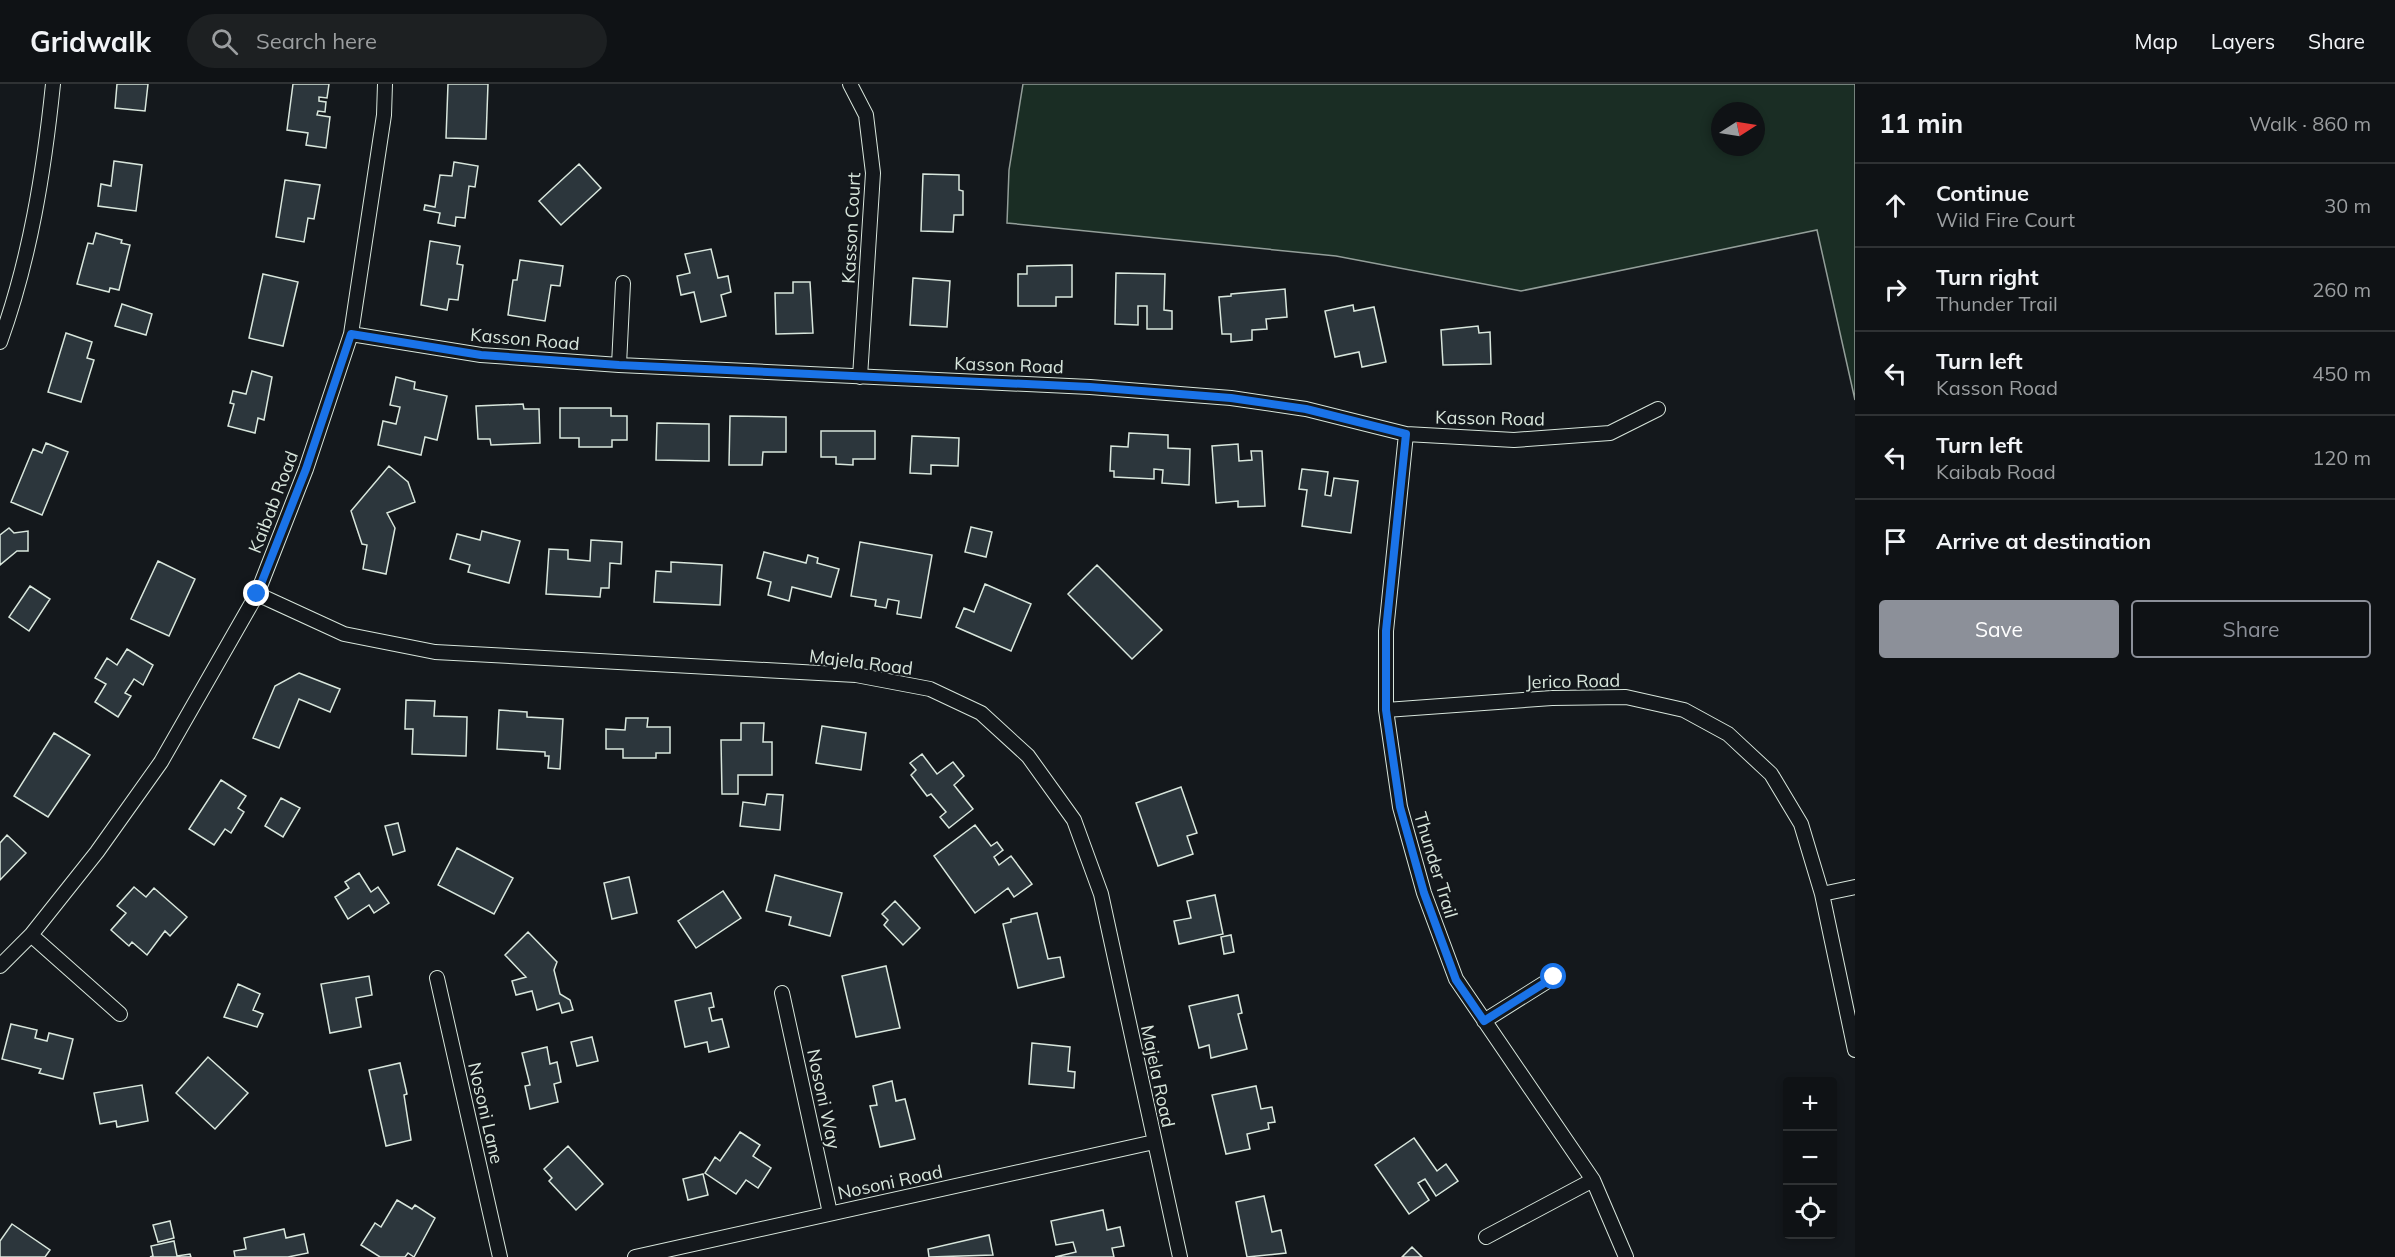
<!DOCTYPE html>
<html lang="en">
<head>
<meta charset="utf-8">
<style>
	:root { --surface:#0f1215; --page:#1d2022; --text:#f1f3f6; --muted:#9b9ea0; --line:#2f3234; --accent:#8c9099 }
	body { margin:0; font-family:Mulish,sans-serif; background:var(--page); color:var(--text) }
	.controls { position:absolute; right:18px; bottom:18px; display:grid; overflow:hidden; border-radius:6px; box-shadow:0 3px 9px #0003 }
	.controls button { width:54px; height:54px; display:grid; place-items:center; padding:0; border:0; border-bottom:2px solid var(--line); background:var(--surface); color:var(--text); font:30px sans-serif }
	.compass { position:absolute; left:1711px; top:18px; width:54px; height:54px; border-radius:50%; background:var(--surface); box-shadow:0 3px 9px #0003; rotate:78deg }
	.stop { position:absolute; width:18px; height:18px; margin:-14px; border:4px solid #1a73e8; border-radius:50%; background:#fff }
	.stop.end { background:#1a73e8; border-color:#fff; box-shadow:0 2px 6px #0008 }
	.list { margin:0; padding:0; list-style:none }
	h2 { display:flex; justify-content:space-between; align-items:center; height:78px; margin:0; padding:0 24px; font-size:26px }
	h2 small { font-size:20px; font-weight:400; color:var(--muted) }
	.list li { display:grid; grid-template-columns:39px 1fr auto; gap:18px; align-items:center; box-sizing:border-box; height:84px; padding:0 24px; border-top:2px solid var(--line) }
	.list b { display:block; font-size:22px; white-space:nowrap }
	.list p { margin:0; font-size:20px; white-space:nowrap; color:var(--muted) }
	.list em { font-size:20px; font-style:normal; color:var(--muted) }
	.actions { display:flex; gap:12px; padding:18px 24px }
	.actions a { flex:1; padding:14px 0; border:2px solid var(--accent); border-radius:6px; text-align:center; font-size:21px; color:var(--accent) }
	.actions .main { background:var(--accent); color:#fff }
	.icon { flex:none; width:33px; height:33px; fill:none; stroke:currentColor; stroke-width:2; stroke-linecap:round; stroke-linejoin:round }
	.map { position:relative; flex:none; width:1855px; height:1173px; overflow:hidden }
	header { display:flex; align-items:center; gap:36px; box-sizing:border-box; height:84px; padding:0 30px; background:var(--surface); border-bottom:2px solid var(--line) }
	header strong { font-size:28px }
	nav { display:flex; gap:33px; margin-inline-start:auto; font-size:21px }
	.search { width:420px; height:54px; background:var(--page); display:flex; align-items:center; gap:15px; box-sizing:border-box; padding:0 21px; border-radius:33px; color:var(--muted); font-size:22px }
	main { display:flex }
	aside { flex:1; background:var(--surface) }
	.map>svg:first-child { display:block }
	.green { fill:#1a2d24; stroke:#939e99; stroke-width:1.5; fill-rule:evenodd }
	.building { fill:#2c363c; stroke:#d8e6dc; stroke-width:1.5 }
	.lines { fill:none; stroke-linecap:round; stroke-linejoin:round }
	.minor-casing { stroke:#d8e6dc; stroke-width:16 }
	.minor { stroke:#14181c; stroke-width:14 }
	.route { stroke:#1a73e8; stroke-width:8 }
	.labels { text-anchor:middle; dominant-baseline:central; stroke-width:4.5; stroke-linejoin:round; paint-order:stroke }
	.street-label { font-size:18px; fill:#d8e6dc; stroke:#14181c }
</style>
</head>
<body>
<header>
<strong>Gridwalk</strong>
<div class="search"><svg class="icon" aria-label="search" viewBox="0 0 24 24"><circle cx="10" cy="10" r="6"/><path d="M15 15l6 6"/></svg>Search here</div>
<nav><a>Map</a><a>Layers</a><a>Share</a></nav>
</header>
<main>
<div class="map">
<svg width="1855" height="1173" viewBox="0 0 1855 1173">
	<rect width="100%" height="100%" fill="#14181c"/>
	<!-- green -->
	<path class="green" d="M1023 0H1855V316L1817 146 1521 207 1336 172 1007 139 1009 86ZM1720 27H1756V63H1720Z"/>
	<!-- building -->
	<path class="building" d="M117 0H148L145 27 115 24Z
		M293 0H329L327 14 319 13V17L326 18 325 28 318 27 317 31 330 33 326 64 306 61 308 49 287 46Z
		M448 0H488L486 55 446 54Z
		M114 77 142 81 136 127 98 122 101 100 111 102Z
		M454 78 478 82 475 103 469 102 465 134 456 133 455 142 438 139 440 129 424 126 425 121 435 123 440 91 452 92Z
		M579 80 601 104 561 141 539 117Z
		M923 90 959 91V106L963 107V131H954L953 148 921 147Z
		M285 96 320 101 314 135 308 134 304 158 276 153Z
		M96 149 122 156 121 159 130 161 119 206 110 204 109 208 77 200 88 159 93 160Z
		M430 157 460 162 457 180 463 181 458 216 449 215 447 226 421 221Z
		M711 165 718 194 728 192 731 208 721 211 726 232 701 238 694 208 681 211 677 192 690 189 685 170Z
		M520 176 563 182 560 202 551 201 545 237 508 231 513 196H517Z
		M1072 181V213H1056V222H1018V190H1027V182Z
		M1116 189 1165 190 1164 226 1172 227V245H1147V222H1138V241L1115 240Z
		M263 190 298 198 283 262 249 254Z
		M913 194 950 197 947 243 910 241Z
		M793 198H810L813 249 776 250 775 209H793Z
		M1285 205 1287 233 1266 235 1267 245 1252 246V256L1231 258V250H1222L1219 213 1231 212V210Z
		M122 220 152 230 146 251 115 242Z
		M1353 221 1354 227 1374 223 1386 278 1362 283 1359 268 1335 273 1325 227Z
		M1478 242 1479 249 1490 248 1491 280 1443 281 1441 246Z
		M66 249 92 258 87 274 94 276 81 318 48 308Z
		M252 287 272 293 264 336 258 334 255 349 228 342 234 320 230 319 233 307 246 310Z
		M396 293 415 298 414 305 447 312 437 356 425 353 421 371 378 361 383 337 396 340 400 323 390 321Z
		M523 320 524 325H539L540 359 491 361 490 355H478L476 322Z
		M560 324H611V332H627V356H612V363H579V354H560Z
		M730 332 786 333V368H763L762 381H729Z
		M657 339 709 340V377L656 376Z
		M821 347H875V375H853V381L836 380V373H821Z
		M1129 349 1168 351V364L1190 365 1189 401 1162 399 1163 386 1154 385V395L1114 393V387H1110L1111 362 1128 363Z
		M912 352 959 354 958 382 931 381V390L910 389Z
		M46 359 68 368 42 431 11 418 33 365 42 369Z
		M1238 360 1239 377 1252 376 1251 367H1262L1265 422 1238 423V417L1216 419 1212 362Z
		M389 382 408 398 415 418 387 429 395 444 386 490 363 485 367 461 362 460 351 427Z
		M1302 385 1328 388 1325 411 1331 412 1334 394 1358 397 1351 449 1302 442 1307 406 1299 405Z
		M971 443 992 448 986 473 965 468Z
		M9 444 14 449 28 447V467H17L0 481V451Z
		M482 447 520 457 509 499 468 488 470 481 450 475 457 450 480 456Z
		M591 456 622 458 621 480 610 479 609 504H601L600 513 546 510 549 465 568 466V475L590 477Z
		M860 458 932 471 921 534 897 530 899 517 888 515 886 524 875 522 876 516 851 512Z
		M764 468 806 479 808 471 818 474 817 479 839 485 831 513 792 503 789 517 768 511 771 498 757 494Z
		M158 477 195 495 169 552 131 535Z
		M671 478 722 481 720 521 654 518 656 487 671 488Z
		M1097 481 1162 546 1132 575 1068 510Z
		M985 500 1031 520 1011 567 956 543 964 524 974 528Z
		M30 502 50 515 29 547 9 533Z
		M127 565 153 581 143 601 134 595 125 609 131 612 118 633 95 618 106 600 95 594 107 574 117 581Z
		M299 589 340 605 330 628 299 615 279 664 253 654 275 602Z
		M406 616 435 617 434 632 467 633 466 672 412 670 413 645H405Z
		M499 626 527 628V633L563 635 560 685 548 684 549 672H545V668L497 665Z
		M626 634H648L647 643H670V669H656V674H623V665H606V645L625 646Z
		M741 639H764L763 658H772V691H738V710H722L721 656H741Z
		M822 642 866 649 861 686 816 679Z
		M54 649 90 671 48 733 14 712Z
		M922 670 937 690 953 678 964 692 954 701 973 725 949 744 940 733 946 728 931 710 927 712 911 691 916 686 910 679Z
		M221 696 246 712 238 724 244 728 231 749 225 745 214 761 189 745Z
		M1181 703 1197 749 1187 752 1193 770 1158 782 1136 719Z
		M767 710 783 711 780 746 740 742 743 718 765 721Z
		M281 714 300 724 283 753 265 742Z
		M398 739 405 767 393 771 385 742Z
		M975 741 991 762 997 758 1003 766 994 773 999 781 1011 772 1032 800 1014 813 1008 804 975 829 934 772Z
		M7 751 26 769 0 796V759Z
		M457 764 513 794 494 830 438 801Z
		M359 789 371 808 378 803 389 819 374 829 369 821 348 835 335 813 349 804 345 798Z
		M775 791 842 809 830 852 789 841 791 833 766 827Z
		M629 793 637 829 612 835 604 799Z
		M134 803 146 813 154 804 187 833 170 852 165 847 147 871 132 858 129 862 111 846 126 829 117 822Z
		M723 807 741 834 696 864 678 837Z
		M1215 811 1223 850 1179 860 1174 837 1191 834 1187 817Z
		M895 817 920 844 903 861 884 841 888 836 882 830Z
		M1037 829 1048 875 1060 873 1064 893 1018 904 1003 840 1011 838V835Z
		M528 848 557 878 554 886 560 910 570 916 573 926 562 929 559 919 537 926 532 907 516 911 512 897 526 893 505 871Z
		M1231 851 1234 868 1224 870 1221 853Z
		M886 882 900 944 856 953 842 892Z
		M369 892 372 911 356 914 361 943 330 949 321 900Z
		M238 900 260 910 253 926 263 930 257 943 224 933Z
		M711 909 714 923 709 924 712 937 722 935 729 963 709 968 707 958 685 963 675 917Z
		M1238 911 1242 929 1238 930 1247 965 1211 974 1209 961 1199 964 1189 922Z
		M11 940 37 946 35 954 47 957 49 949 73 955 63 995 39 989 41 985 2 975Z
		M592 953 598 977 577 982 571 958Z
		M1032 959 1070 963 1068 987 1075 988 1074 1004 1029 1000Z
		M547 963 550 980 557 978 561 998 554 1000 558 1018 530 1025 525 1002 530 1001 522 969Z
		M208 973 248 1009 215 1045 176 1009Z
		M400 979 407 1010 404 1011 411 1056 386 1062 369 986Z
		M892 997 896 1017 905 1015 915 1055 880 1063 870 1022 877 1021 873 1002Z
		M142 1001 148 1037 117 1043 116 1037 100 1040 94 1009Z
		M1256 1002 1261 1025 1272 1023 1275 1038 1268 1039 1269 1045 1247 1050 1250 1065 1226 1070 1212 1011Z
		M740 1048 760 1061 753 1072 771 1084 758 1104 746 1096 736 1110 705 1089 715 1073 720 1077Z
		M1414 1054 1437 1087 1446 1080 1458 1097 1436 1112 1425 1095 1418 1099 1429 1116 1409 1130 1375 1081Z
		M568 1062 603 1100 576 1126 549 1097 552 1094 544 1085Z
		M703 1090 708 1111 688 1116 683 1095Z
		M1264 1112 1272 1148 1281 1146 1286 1169 1247 1173 1236 1118Z
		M397 1116 412 1125 415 1121 435 1134 414 1173 408 1169 405 1173H380L361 1161 375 1139 381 1143Z
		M1103 1126 1107 1146 1120 1143 1124 1162 1112 1164 1114 1173H1055L1076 1168 1073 1158 1056 1161 1051 1137Z
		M170 1137 174 1154 158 1158 153 1141Z
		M12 1140 50 1166 45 1173H0V1157Z
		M284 1145 286 1154 304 1150 308 1169 288 1173H235L234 1167 246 1165 244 1154Z
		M989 1151 993 1171 929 1173 928 1165Z
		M174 1157 177 1172 190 1170 191 1173H150L153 1172 151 1162Z
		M1412 1163 1422 1173H1402Z"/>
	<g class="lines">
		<!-- minor casing -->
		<g class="minor-casing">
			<path id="minor" d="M850 0 866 31 873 89 860 293
				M351 250 481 271 619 281 1090 303 1231 314 1306 325 1406 350 1514 356 1610 349 1658 325
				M0 258C30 175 44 88 53 0
				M619 281 623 199
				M1406 350 1386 547V626L1400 723 1424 809 1456 895 1593 1096 1626 1173
				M257 510 344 550 435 568 856 591 930 605 981 629 1028 672 1074 736 1101 810 1180 1173
				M1386 626 1552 614 1626 613 1684 626 1728 650 1771 690 1801 740 1822 810 1855 966
				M1822 810 1855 803
				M31 851 120 930
				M0 882 31 851 97 768 161 678 257 510 306 385 351 250 384 31 385 0
				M437 894 500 1173
				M782 909 830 1129
				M1484 937 1554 893
				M1486 1153 1593 1096
				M635 1173 1154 1058"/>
		</g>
		<!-- minor -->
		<use href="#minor" class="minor"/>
	</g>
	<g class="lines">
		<!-- route -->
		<path class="route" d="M257 510 306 385 351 250 481 271 619 281 1090 303 1231 314 1306 325 1406 350 1386 547V626L1400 723 1424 809 1456 896 1484 937 1554 893"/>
	</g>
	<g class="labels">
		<!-- street labels -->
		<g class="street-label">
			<text transform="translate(851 144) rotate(-87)">Kasson Court</text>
			<text transform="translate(525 255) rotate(5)">Kasson Road</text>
			<text transform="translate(1009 281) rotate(2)">Kasson Road</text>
			<text transform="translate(1490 334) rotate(1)">Kasson Road</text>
			<text transform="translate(273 418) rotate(-69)">Kaibab Road</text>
			<text transform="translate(861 578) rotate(7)">Majela Road</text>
			<text transform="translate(1573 597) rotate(-1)">Jerico Road</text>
			<text transform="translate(1436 781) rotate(73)">Thunder Trail</text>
			<text transform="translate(1158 992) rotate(78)">Majela Road</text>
			<text transform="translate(824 1015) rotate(78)">Nosoni Way</text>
			<text transform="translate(486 1029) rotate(77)">Nosoni Lane</text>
			<text transform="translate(890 1098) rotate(-12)">Nosoni Road</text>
		</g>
	</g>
</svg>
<div class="controls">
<button>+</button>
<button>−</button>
<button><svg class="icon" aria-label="locate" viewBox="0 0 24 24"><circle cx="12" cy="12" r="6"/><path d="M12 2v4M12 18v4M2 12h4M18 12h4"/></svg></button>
</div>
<svg class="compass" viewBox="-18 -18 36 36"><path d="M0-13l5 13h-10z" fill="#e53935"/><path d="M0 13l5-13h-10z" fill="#9b9ea0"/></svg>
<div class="stop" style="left:1554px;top:893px"></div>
<div class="stop end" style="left:257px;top:510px"></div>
</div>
<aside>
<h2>11 min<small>Walk · 860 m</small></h2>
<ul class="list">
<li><svg class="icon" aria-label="ahead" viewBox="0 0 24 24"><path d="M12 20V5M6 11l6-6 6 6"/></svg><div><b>Continue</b><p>Wild Fire Court</p></div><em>30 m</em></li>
<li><svg class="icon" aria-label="right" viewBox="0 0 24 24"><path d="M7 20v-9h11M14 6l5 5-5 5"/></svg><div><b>Turn right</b><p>Thunder Trail</p></div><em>260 m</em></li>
<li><svg class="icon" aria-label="left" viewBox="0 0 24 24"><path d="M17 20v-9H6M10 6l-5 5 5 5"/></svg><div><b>Turn left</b><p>Kasson Road</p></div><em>450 m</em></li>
<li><svg class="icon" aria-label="left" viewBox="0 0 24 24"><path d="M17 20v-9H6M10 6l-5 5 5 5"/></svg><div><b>Turn left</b><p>Kaibab Road</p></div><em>120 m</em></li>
<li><svg class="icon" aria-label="arrive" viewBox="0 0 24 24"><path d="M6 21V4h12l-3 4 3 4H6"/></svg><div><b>Arrive at destination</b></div></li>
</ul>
<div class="actions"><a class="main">Save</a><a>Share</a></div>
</aside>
</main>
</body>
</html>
